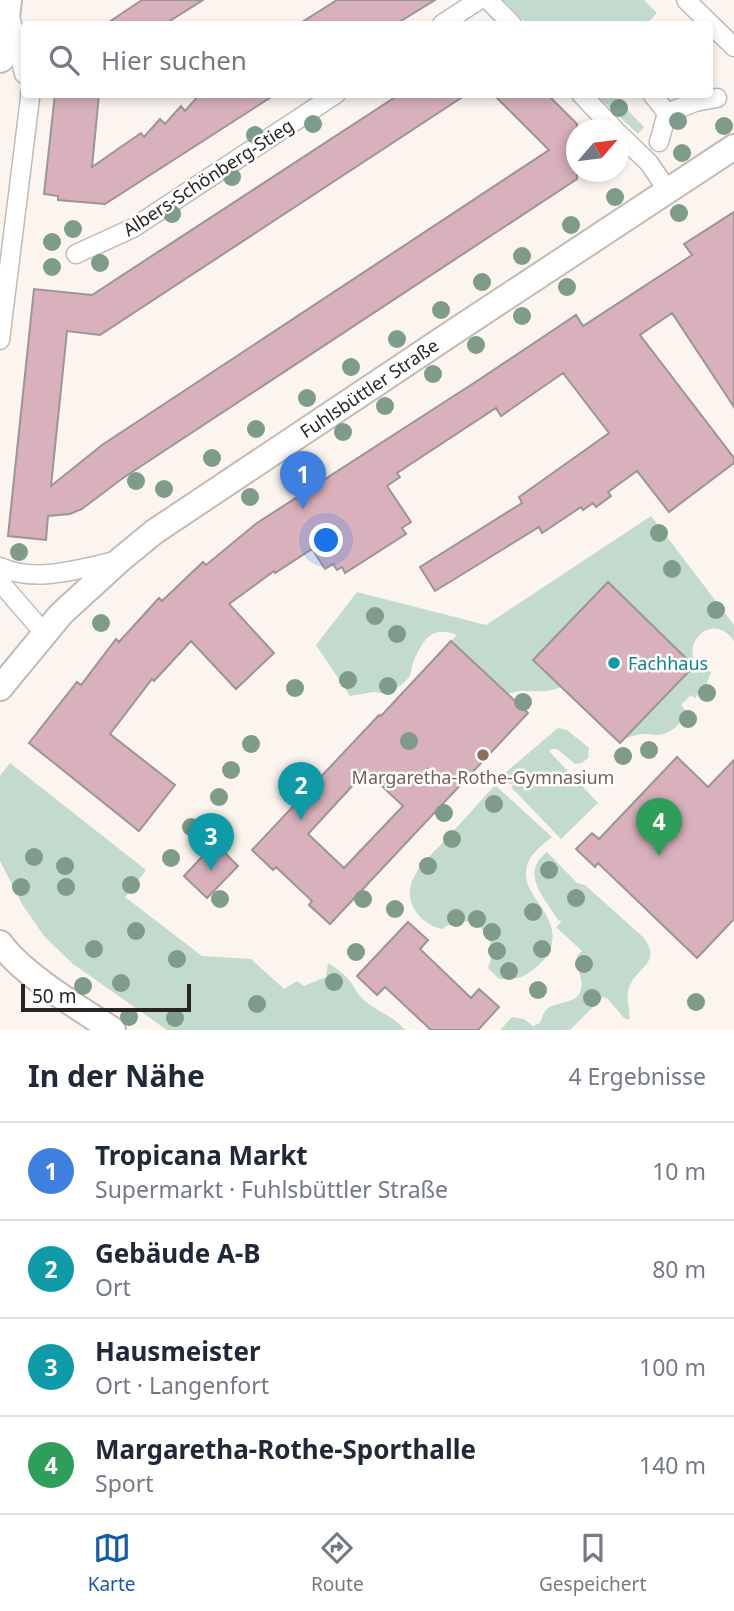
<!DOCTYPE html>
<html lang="de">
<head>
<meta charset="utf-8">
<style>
	:root { --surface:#fff; --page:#f6f6f7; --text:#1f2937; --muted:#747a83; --line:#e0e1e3; --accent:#135bab }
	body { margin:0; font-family:"Noto Sans",sans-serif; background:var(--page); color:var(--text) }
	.compass { position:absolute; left:566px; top:119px; width:63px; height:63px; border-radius:50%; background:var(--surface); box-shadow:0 4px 10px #0003; rotate:62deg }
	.scale { position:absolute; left:21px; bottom:18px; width:170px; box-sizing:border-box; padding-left:7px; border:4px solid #282624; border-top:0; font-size:19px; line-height:24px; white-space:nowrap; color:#282624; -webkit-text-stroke:5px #fff; paint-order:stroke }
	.you { position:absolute; left:327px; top:541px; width:24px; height:24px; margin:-18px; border:5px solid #fff; border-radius:50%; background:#1a73e8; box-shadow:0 0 0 10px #1a73e833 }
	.badge { display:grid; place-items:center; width:46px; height:46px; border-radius:50%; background:var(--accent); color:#fff; font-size:23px; font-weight:700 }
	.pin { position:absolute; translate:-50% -58px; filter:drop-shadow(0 2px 4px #0008) }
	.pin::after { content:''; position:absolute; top:37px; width:24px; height:21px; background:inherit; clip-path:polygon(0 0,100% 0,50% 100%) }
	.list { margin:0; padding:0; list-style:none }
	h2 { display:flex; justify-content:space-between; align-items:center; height:91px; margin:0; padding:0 28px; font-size:30px }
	h2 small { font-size:23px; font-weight:400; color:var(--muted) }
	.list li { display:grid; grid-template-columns:46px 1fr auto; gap:21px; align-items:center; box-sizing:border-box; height:98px; padding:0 28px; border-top:2px solid var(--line) }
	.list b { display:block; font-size:26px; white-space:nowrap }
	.list p { margin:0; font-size:23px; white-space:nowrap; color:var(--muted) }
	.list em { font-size:23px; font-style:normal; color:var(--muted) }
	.icon { flex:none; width:38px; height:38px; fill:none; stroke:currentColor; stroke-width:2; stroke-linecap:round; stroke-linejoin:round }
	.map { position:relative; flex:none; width:734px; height:1030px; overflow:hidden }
	.search { position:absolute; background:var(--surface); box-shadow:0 4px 10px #0003; left:21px; right:21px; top:21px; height:77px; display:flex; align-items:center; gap:18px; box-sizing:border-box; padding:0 24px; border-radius:7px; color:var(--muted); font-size:26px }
	.sheet { height:483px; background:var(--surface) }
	nav { display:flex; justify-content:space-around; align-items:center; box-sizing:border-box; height:98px; border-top:2px solid var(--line); background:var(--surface); font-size:19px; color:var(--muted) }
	nav a { display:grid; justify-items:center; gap:4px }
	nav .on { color:var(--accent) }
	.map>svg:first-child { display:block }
	.green { fill:#c3dbcc }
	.building { fill:#d9b1bd; stroke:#9c9496; stroke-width:2; fill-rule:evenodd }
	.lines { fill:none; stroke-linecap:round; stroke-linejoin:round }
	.street-casing { stroke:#c1bab5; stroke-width:21 }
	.secondary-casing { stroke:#c1bab5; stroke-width:28 }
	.primary-casing { stroke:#c1bab5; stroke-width:32 }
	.street { stroke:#fff; stroke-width:18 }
	.secondary { stroke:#fff; stroke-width:24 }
	.primary { stroke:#fff; stroke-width:28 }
	.tree { fill:#7e9c89 }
	.culture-dot { fill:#0f9aa8; stroke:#fff; stroke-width:2.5 }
	.education-dot { fill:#8d6e63; stroke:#fff; stroke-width:2.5 }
	.labels { text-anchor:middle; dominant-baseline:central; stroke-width:5; stroke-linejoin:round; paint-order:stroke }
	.street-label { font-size:18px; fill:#282624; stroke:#fff }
	.culture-label { font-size:18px; fill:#0d838f; stroke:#fff; text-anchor:start }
	.education-label { font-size:18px; fill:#785e54; stroke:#fff }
</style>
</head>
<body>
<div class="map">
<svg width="734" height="1030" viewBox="0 0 734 1030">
	<rect width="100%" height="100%" fill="#fcf5ef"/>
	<!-- green -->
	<path class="green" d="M503 0H644L657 13 646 24H527Z
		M596 95H617L616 98 644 127 638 134Z
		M651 516 734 625V641C708 604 669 660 711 672L707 683 695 698 691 695 681 705 687 712C681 724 671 734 657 735 653 735 650 734 646 734 638 734 631 736 624 739L608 583 533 659 561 687C541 696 526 687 508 694L451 641 457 635C433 626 425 637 415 658 412 664 412 669 410 675 407 682 396 688 389 694L373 692 350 696 316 645 357 592 486 625Z
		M558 728 567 730 589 748 588 758 582 763 575 764 557 749H552L549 751 598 803 561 839 511 787 514 784 507 783 504 778 506 772Z
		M10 763 146 870 125 897 202 956 251 959 284 989 297 981 304 986 326 977 328 963C336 968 344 974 350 981 355 988 357 994 364 1000 377 1012 393 1015 405 1030H167L73 964 44 936 22 904 0 861V776Z
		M495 785 552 837C541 846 528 855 526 871 523 897 561 915 551 947 548 955 545 959 539 965 521 979 522 978 499 979L488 968C502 935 471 907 442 929 423 925 405 906 411 885 415 868 432 855 443 842 461 823 478 804 495 785Z
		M547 852 577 883 585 885 643 937C664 965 635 965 628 991 626 1001 631 1010 629 1020L624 1018 607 998 603 997 570 1030H500L512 1017 524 1019 533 1026 540 1023C542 1018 543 1012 548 1008 559 1001 578 1004 581 989 584 978 575 967 577 956L582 951 556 927 562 921 558 920C545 898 519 873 547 852Z"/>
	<!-- building -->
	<path class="building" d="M142 0H203L165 24H106Z
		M337 0H435L396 24H299Z
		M55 94H99L92 167 141 133 144 137 160 119 165 124 181 106 185 111 200 94H276L105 204 58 200V196L44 194Z
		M400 94H467L100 335 67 331 51 486 102 445 549 150 493 94H547L577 124V179L123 478 82 509 70 514 48 516 46 540 8 536 34 289 92 295Z
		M734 212V407L672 313 640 335 734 458V463L669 512 637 471 608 492 611 496 596 507 593 503 583 510 581 507 542 533 539 527 435 591 420 567 522 503 519 497 609 433 563 373 501 416 496 408 397 473 400 477 387 486 411 522 402 528 406 534 345 573 342 567 337 570 333 564 325 569 312 549 275 573 274 571 229 604 274 653 236 689 191 641 154 681 152 679 110 734 175 785 139 831 29 743 77 682 81 685 116 639 119 642 159 598 162 601 203 562 206 565 257 523 477 381 576 315 583 326 692 255 684 244Z
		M608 582 694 666 620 743 533 660Z
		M451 641 528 713 330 924 309 905 312 901 276 867 273 870 252 850 379 715 381 716ZM366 771 403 806 344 868 308 834Z
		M677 757 708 787 734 760V919L697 958 598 863 595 867 576 849 592 833 599 839Z
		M215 843 238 866 207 898 184 876Z
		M408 922 428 940 420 949 471 998 479 989 499 1007 478 1030H431L385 987 377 995 357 976Z"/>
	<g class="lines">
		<!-- street casing -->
		<g class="street-casing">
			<path id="street" d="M488 0 512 24
				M686 0 734 47
				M11 20 24 74
				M442 24 479 0
				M581 94 615 130
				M652 94 667 113 695 102 717 98
				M618 133 649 163 668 191
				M659 142 667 113
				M76 254 133 228 336 94
				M0 340 30 98V94
				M0 567C37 584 82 568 120 560
				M0 582 44 633"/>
		</g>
		<!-- secondary casing -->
		<g class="secondary-casing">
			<path id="secondary" d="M0 688 61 614 120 560 154 532 452 333 734 147
				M0 943C23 975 79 1008 113 1030"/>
		</g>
		<!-- primary casing -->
		<g class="primary-casing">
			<path id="primary" d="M0 58 7 0"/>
		</g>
		<!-- street -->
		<use href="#street" class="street"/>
		<!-- secondary -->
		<use href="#secondary" class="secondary"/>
		<!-- primary -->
		<use href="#primary" class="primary"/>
	</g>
	<!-- trees -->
	<g class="tree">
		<circle cx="619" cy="108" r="9"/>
		<circle cx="678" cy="121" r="9"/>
		<circle cx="313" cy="124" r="9"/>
		<circle cx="724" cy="126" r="9"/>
		<circle cx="255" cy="135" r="9"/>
		<circle cx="682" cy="153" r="9"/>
		<circle cx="232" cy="177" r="9"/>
		<circle cx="615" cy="197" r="9"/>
		<circle cx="679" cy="213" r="9"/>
		<circle cx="172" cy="214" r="9"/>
		<circle cx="571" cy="225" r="9"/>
		<circle cx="73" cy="229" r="9"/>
		<circle cx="52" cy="242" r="9"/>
		<circle cx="522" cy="256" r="9"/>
		<circle cx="100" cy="263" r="9"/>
		<circle cx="52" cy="267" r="9"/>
		<circle cx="482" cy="282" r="9"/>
		<circle cx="567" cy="287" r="9"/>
		<circle cx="441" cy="310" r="9"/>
		<circle cx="522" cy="316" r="9"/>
		<circle cx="397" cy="339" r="9"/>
		<circle cx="476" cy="345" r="9"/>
		<circle cx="351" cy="367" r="9"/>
		<circle cx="433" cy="374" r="9"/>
		<circle cx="307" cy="398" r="9"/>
		<circle cx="385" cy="406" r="9"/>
		<circle cx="256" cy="429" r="9"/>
		<circle cx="343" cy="432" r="9"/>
		<circle cx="212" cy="458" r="9"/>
		<circle cx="297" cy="464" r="9"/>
		<circle cx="136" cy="481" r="9"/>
		<circle cx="164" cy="489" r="9"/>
		<circle cx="250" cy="497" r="9"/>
		<circle cx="659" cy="533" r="9"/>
		<circle cx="19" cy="552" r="9"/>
		<circle cx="672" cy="569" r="9"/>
		<circle cx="716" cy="610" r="9"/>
		<circle cx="375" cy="616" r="9"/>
		<circle cx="101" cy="623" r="9"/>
		<circle cx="397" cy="634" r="9"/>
		<circle cx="348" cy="680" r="9"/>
		<circle cx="388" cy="686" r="9"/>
		<circle cx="295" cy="688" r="9"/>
		<circle cx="707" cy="693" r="9"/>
		<circle cx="523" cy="702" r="9"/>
		<circle cx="688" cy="719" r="9"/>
		<circle cx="409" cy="741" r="9"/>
		<circle cx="251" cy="744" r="9"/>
		<circle cx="649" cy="750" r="9"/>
		<circle cx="623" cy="756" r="9"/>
		<circle cx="231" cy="770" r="9"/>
		<circle cx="219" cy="797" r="9"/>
		<circle cx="494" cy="804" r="9"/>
		<circle cx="444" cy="813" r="9"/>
		<circle cx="191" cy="827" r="9"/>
		<circle cx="452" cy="839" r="9"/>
		<circle cx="34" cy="857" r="9"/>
		<circle cx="171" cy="858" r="9"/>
		<circle cx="65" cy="866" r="9"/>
		<circle cx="428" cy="866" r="9"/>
		<circle cx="549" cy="870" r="9"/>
		<circle cx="131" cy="885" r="9"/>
		<circle cx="21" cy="887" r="9"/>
		<circle cx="66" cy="887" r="9"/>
		<circle cx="576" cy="898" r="9"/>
		<circle cx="220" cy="899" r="9"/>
		<circle cx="363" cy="899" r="9"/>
		<circle cx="395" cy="909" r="9"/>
		<circle cx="533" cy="912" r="9"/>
		<circle cx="456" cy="918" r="9"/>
		<circle cx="477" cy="919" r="9"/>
		<circle cx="136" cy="931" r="9"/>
		<circle cx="492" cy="932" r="9"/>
		<circle cx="94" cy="949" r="9"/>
		<circle cx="542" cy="949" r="9"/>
		<circle cx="497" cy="951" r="9"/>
		<circle cx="356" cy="952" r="9"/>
		<circle cx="177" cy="959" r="9"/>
		<circle cx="584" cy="964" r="9"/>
		<circle cx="509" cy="971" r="9"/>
		<circle cx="334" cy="982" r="9"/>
		<circle cx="121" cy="983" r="9"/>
		<circle cx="83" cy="986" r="9"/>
		<circle cx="538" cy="990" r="9"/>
		<circle cx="592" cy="998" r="9"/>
		<circle cx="696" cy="1002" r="9"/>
		<circle cx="257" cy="1004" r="9"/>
		<circle cx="129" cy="1017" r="9"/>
		<circle cx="175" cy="1018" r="9"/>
	</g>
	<!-- markers -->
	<circle class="culture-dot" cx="614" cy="663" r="7"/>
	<circle class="education-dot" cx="483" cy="755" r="7"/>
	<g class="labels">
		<!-- street labels -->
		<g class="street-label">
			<text transform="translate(208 177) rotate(-33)">Albers-Schönberg-Stieg</text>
			<text transform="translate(369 388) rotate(-34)">Fuhlsbüttler Straße</text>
		</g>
		<!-- culture labels -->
		<g class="culture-label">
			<text x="628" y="663">Fachhaus</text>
		</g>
		<!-- education labels -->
		<g class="education-label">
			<text x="483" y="777">Margaretha-Rothe-Gymnasium</text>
		</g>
	</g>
</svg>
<svg class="compass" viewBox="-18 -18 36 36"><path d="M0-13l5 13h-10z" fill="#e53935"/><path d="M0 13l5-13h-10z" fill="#747a83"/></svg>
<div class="scale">50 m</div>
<div class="you"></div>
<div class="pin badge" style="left:303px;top:509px;background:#3f7fe0">1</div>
<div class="pin badge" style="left:301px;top:820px;background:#0f9aa8">2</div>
<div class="pin badge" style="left:211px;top:871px;background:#0f9aa8">3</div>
<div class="pin badge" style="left:659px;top:856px;background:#2e9e5b">4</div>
<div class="search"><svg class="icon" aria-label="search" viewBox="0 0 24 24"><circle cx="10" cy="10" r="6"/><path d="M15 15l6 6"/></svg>Hier suchen</div>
</div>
<section class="sheet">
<h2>In der Nähe<small>4 Ergebnisse</small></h2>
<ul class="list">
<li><span class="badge" style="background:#3f7fe0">1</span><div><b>Tropicana Markt</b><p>Supermarkt · Fuhlsbüttler Straße</p></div><em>10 m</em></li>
<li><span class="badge" style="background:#0f9aa8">2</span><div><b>Gebäude A-B</b><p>Ort</p></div><em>80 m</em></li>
<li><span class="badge" style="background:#0f9aa8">3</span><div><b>Hausmeister</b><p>Ort · Langenfort</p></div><em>100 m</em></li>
<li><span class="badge" style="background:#2e9e5b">4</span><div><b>Margaretha-Rothe-Sporthalle</b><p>Sport</p></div><em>140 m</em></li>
</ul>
</section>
<nav>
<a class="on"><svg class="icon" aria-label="map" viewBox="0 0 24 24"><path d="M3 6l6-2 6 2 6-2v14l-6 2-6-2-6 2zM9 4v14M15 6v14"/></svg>Karte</a>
<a><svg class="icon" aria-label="directions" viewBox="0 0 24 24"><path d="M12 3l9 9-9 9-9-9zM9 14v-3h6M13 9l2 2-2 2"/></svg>Route</a>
<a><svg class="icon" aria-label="saved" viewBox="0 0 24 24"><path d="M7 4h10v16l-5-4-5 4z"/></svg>Gespeichert</a>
</nav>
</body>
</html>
